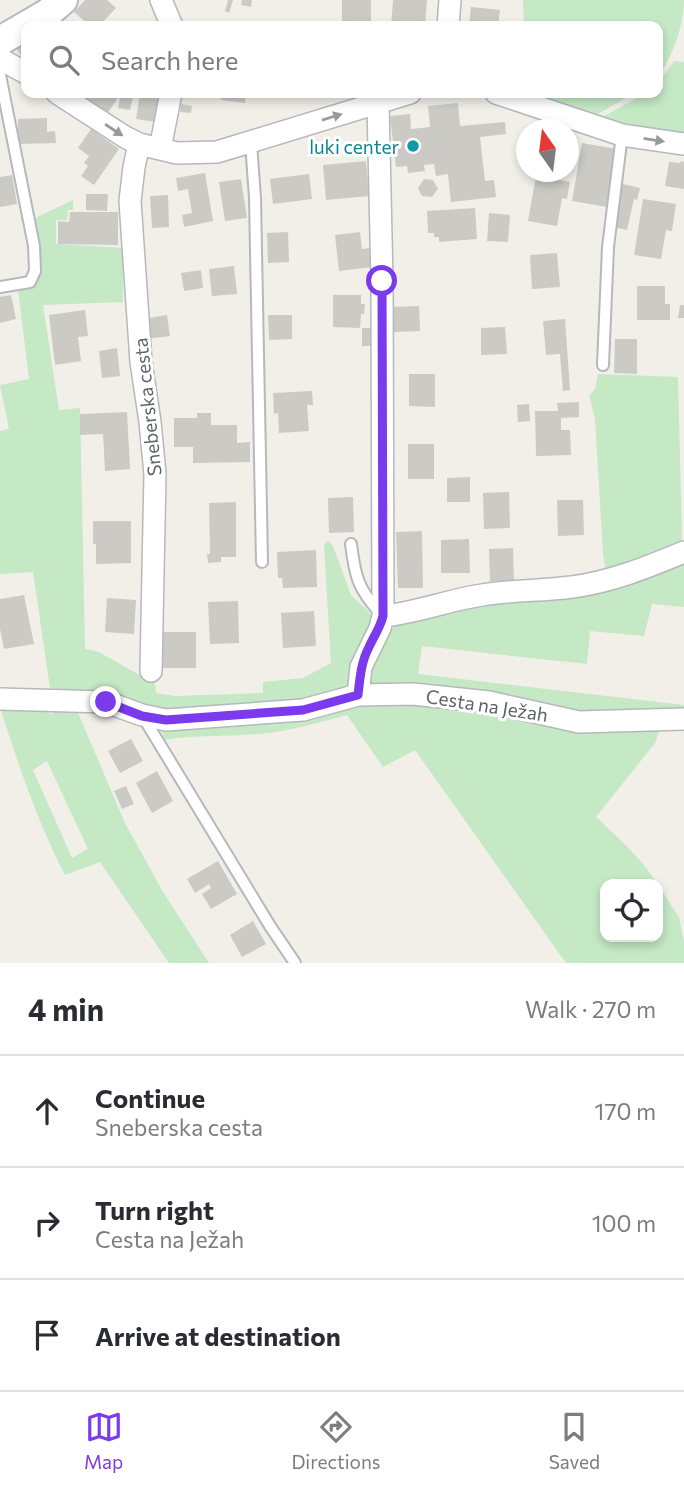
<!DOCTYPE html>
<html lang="en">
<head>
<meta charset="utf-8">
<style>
	:root { --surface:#fff; --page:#f2f2f3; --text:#2b2b33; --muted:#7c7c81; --line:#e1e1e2; --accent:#7c3aed }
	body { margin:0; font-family:Commissioner,sans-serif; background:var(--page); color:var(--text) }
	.controls { position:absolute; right:21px; bottom:21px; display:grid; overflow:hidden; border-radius:14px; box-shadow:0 4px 10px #0003 }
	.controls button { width:63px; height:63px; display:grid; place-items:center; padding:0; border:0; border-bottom:2px solid var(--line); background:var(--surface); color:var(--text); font:35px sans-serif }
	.compass { position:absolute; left:516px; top:119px; width:63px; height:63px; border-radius:50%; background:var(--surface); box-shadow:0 4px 10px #0003; rotate:346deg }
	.stop { position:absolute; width:21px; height:21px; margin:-16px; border:5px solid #7c3aed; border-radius:50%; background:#fff }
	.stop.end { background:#7c3aed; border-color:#fff; box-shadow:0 2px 7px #0008 }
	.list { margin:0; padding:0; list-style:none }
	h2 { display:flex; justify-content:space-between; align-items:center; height:91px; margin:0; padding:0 28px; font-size:30px }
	h2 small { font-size:23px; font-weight:400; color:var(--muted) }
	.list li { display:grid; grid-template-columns:46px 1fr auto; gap:21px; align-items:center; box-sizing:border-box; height:112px; padding:0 28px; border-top:2px solid var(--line) }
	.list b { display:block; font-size:26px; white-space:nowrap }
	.list p { margin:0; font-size:23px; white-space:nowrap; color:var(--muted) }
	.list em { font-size:23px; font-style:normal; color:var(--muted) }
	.icon { flex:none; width:38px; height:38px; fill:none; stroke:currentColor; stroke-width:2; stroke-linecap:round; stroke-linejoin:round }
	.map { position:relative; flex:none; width:684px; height:963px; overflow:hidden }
	.search { position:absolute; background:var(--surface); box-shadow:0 4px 10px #0003; left:21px; right:21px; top:21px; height:77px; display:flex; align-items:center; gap:18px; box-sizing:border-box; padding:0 24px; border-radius:14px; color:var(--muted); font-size:26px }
	.sheet { height:427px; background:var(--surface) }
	nav { display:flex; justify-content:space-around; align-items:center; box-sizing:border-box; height:98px; border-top:2px solid var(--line); background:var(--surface); font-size:19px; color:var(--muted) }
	nav a { display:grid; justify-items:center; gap:4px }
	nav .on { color:var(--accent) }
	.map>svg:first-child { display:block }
	.green { fill:#c5e8c5; fill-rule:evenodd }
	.building { fill:#cccac5 }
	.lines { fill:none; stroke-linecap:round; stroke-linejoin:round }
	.lane-casing { stroke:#b5b8bc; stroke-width:14 }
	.street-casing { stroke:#b5b8bc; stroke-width:24 }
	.secondary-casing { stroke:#b6babf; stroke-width:32 }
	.lane { stroke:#fff; stroke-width:10 }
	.street { stroke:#fff; stroke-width:21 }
	.secondary { stroke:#fff; stroke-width:28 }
	.oneway { fill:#979a9d }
	.route { stroke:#7c3aed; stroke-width:9 }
	.culture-dot { fill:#0f9aa8; stroke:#fff; stroke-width:2.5 }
	.labels { text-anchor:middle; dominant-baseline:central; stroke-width:6; stroke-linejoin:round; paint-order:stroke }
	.culture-label { font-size:19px; fill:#0d838f; stroke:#fff; text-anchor:end }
	.street-label { font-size:19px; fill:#5f6368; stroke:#fff }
</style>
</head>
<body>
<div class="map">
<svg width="684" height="963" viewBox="0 0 684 963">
	<rect width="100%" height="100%" fill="#f1efe8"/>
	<!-- green -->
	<path class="green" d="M523 0H684C684 24 673 57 658 76V26H524Z
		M674 61 684 62V138L597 120 646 93H658V83Z
		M531 93H634L591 118Z
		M73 200V210H68L67 220H56V244L123 248V302L43 305 59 410 80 408 85 649 99 652 155 684 156 693 175 696 263 693V682L303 678 331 663 324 545 328 541 333 546 351 595 372 615C374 641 360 676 343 695L177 716 88 693 50 688 33 572 0 574V431L9 429 0 385 29 379 18 289 32 283 33 219Z
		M598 374 678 377 682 541 679 549 611 574 605 568 603 553 595 419 589 396 595 389Z
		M684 556V607L652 604 644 636 590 631 587 664 422 646 418 674 684 705V719L643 721 368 686C369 647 374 635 411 618Z
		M390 699 660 730 655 743 596 817C618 838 642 858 657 884H605V937H658V885L679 917 684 941V963H566L415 750 383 767 347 715C317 723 287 732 257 734 226 737 195 735 164 740L162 730 165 726 253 725 349 704Z
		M73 701 124 821 163 892 209 963H169L100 862 65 875C38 823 20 769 2 714L1 702 39 708 51 714ZM47 761 88 849 72 858 33 770Z"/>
	<!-- building -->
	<path class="building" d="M85 0H107L116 8 99 26H90L74 12Z
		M228 0H233L229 13 225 11Z
		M242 0H252L251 7 241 5Z
		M342 0H371V21H342Z
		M393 0H427L425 26H391Z
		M471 7 500 10 498 26H469Z
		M26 41V64L16 47Z
		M83 93H121L105 117 79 99Z
		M121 93 133 96 130 110 118 108Z
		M140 93H166L162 123 136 119Z
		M222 93H246L245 103 221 100Z
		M458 103 460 126 505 122 506 134 480 137 485 181 494 180 496 197 451 202 448 174 436 176 434 164 424 165 425 171 408 173 407 166 396 167 390 116 410 114 411 129 430 127 428 106Z
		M181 104 192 106 191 113 180 112Z
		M47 118V132L55 131 56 143 18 144V119Z
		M91 129 119 149 94 185 81 176 88 166 84 163 89 156 78 148Z
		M582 143 617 149 607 207 572 201Z
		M366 161 369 196 326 200 323 165Z
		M681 161 684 162V189L665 186 669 162 680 163Z
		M205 173 213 221 184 227 182 215 192 213 188 189 178 191 176 178Z
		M309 174 312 199 273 204 270 179Z
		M12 175 17 204 0 207V177Z
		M536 176 570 182 567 199 562 198 557 226 528 221Z
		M241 179 247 218 225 221 219 182Z
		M424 179 433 180 438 189 432 197 422 196 418 188Z
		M623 184 640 188 637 200 634 199 627 230 614 227Z
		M86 194H108L107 211 86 210Z
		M168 195 169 227 152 228 150 196Z
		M643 199 676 204 672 231 666 230 661 259 634 255Z
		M475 208 477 239 439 242V237H434V233H428L427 211Z
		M70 212H118V245L58 244V221L69 222Z
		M489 213 510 215 508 242 487 241Z
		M288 232 289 262 268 263 267 233Z
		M360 232 362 249 371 248 373 267 339 271 335 235Z
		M557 253 560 287 532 289 530 255Z
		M234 266 237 294 212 296 209 269Z
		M201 270 203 288 184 291 181 273Z
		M637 286H665V304H670V320H637Z
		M11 295 16 319 0 323V297Z
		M333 295H361V304H365L364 314H361L360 328 333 327Z
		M680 305H684V318H678Z
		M419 306 420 331 393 332 392 307Z
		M85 310 88 336 78 337 81 361 55 365 49 315Z
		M167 315 170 336 146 339 143 319Z
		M268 315H292V339L269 340Z
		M565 319 570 390 563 391 560 354 546 355 543 321Z
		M505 327 507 354 481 355V328Z
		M362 328H374V346H362Z
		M615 339H637V374L614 373Z
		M117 348 120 376 102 378 99 351Z
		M409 374H435V407L409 406Z
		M312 391 313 405H307L309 431 279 433 278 413 274 414 273 393Z
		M579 402V417L561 418V430H570L571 455 536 456 535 411H558L557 403Z
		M529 404 530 421 518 422 517 405Z
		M127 412 130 469 105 471 103 434 80 435V414Z
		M197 413H211V425H237V443L250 442V462L193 463V447H174V418H197Z
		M408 444H434V479H408Z
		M470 477V502H447V478Z
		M509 492 510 528 484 529 483 493Z
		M353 497 354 532 329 533 328 498Z
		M557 500H583L584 535 558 536Z
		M236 502V557H221V562L208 563 207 554H210L209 503Z
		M93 521H131V563L96 564V544H93Z
		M422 531 423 588H398L396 532Z
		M469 539 470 573H441V540Z
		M513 548 514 581H490L489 549Z
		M316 550 317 587 283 588 282 578H278L277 552Z
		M24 595 34 644 4 649 0 629V599Z
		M107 598 136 600 134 634 105 632Z
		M238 601 239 643 210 644 208 602Z
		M314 611 316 646 283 648 281 613Z
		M160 632H196V668H163V660H160Z
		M131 739 143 761 120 773 108 751Z
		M157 771 173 801 152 813 136 783Z
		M126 786 134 804 122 809 114 791Z
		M218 861 237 894 211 909 202 894 211 888 209 884 195 893 187 879Z
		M253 921 266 944 242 957 230 935Z"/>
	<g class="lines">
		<!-- lane casing -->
		<g class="lane-casing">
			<path id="lane" d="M0 75 34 246 35 271 30 282 0 287
				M251 143 255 198 262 562
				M603 365 608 247 622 135
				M351 544C355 577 358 589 381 614
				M142 715 270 926 295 963"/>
		</g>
		<!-- street casing -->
		<g class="street-casing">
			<path id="street" d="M161 0 172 26
				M448 26 450 0
				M0 59 26 73
				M57 93 125 137 139 144 177 153 217 152 410 93
				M496 93 622 135 684 144
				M139 144 134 167 130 201 141 362 150 422 155 474 151 671
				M160 149 171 93
				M383 616C416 613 448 600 482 595 512 590 542 591 572 587 611 582 648 567 684 552
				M358 695 361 667 380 628 383 616 382 281 378 104
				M0 699 106 702 142 715 166 720 303 710 358 695 413 694 489 702 579 722 684 719"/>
		</g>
		<!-- secondary casing -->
		<g class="secondary-casing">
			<path id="secondary" d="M0 41 48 13 63 0"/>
		</g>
		<!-- lane -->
		<use href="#lane" class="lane"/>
		<!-- street -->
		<use href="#street" class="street"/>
		<!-- secondary -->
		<use href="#secondary" class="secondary"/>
	</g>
	<!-- one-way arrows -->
	<defs><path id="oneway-solid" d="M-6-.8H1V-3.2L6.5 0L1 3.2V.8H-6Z" transform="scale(1.75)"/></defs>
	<g class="oneway">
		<use href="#oneway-solid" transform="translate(332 117) rotate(-17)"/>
		<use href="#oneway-solid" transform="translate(114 130) rotate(33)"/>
		<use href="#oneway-solid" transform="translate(654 140) rotate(9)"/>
	</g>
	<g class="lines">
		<!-- route -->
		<path class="route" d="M106 702 142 716 166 720 303 710 358 695C360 678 361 662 369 647 374 636 380 628 383 616L382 281"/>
	</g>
	<!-- markers -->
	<circle class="culture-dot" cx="413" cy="146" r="7"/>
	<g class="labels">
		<!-- culture labels -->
		<g class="culture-label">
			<text x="399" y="146">luki center</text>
		</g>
		<!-- street labels -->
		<g class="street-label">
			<text transform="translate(147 407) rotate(-96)">Sneberska cesta</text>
			<text transform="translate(487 705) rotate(9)">Cesta na Ježah</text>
		</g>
	</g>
</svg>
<div class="controls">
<button><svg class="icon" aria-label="locate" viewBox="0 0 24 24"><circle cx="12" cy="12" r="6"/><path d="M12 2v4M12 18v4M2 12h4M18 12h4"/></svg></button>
</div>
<svg class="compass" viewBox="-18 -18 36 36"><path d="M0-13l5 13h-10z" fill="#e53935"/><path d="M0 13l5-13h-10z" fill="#7c7c81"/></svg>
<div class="stop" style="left:382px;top:281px"></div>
<div class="stop end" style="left:106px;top:702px"></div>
<div class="search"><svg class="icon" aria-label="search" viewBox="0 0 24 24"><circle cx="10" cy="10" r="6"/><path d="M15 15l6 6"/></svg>Search here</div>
</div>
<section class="sheet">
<h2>4 min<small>Walk · 270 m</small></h2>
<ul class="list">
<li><svg class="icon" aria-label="ahead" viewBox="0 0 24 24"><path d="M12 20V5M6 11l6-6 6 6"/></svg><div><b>Continue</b><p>Sneberska cesta</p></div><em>170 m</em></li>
<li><svg class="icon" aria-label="right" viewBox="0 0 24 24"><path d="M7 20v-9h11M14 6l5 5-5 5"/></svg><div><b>Turn right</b><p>Cesta na Ježah</p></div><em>100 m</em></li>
<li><svg class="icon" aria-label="arrive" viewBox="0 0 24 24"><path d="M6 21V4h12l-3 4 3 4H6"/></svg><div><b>Arrive at destination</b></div></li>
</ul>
</section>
<nav>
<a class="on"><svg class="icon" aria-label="map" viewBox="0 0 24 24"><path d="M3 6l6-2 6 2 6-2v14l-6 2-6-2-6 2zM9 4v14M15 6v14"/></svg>Map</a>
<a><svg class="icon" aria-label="directions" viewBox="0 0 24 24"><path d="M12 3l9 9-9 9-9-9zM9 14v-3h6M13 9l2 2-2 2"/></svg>Directions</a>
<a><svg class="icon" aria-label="saved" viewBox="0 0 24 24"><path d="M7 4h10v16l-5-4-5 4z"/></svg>Saved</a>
</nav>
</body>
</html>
